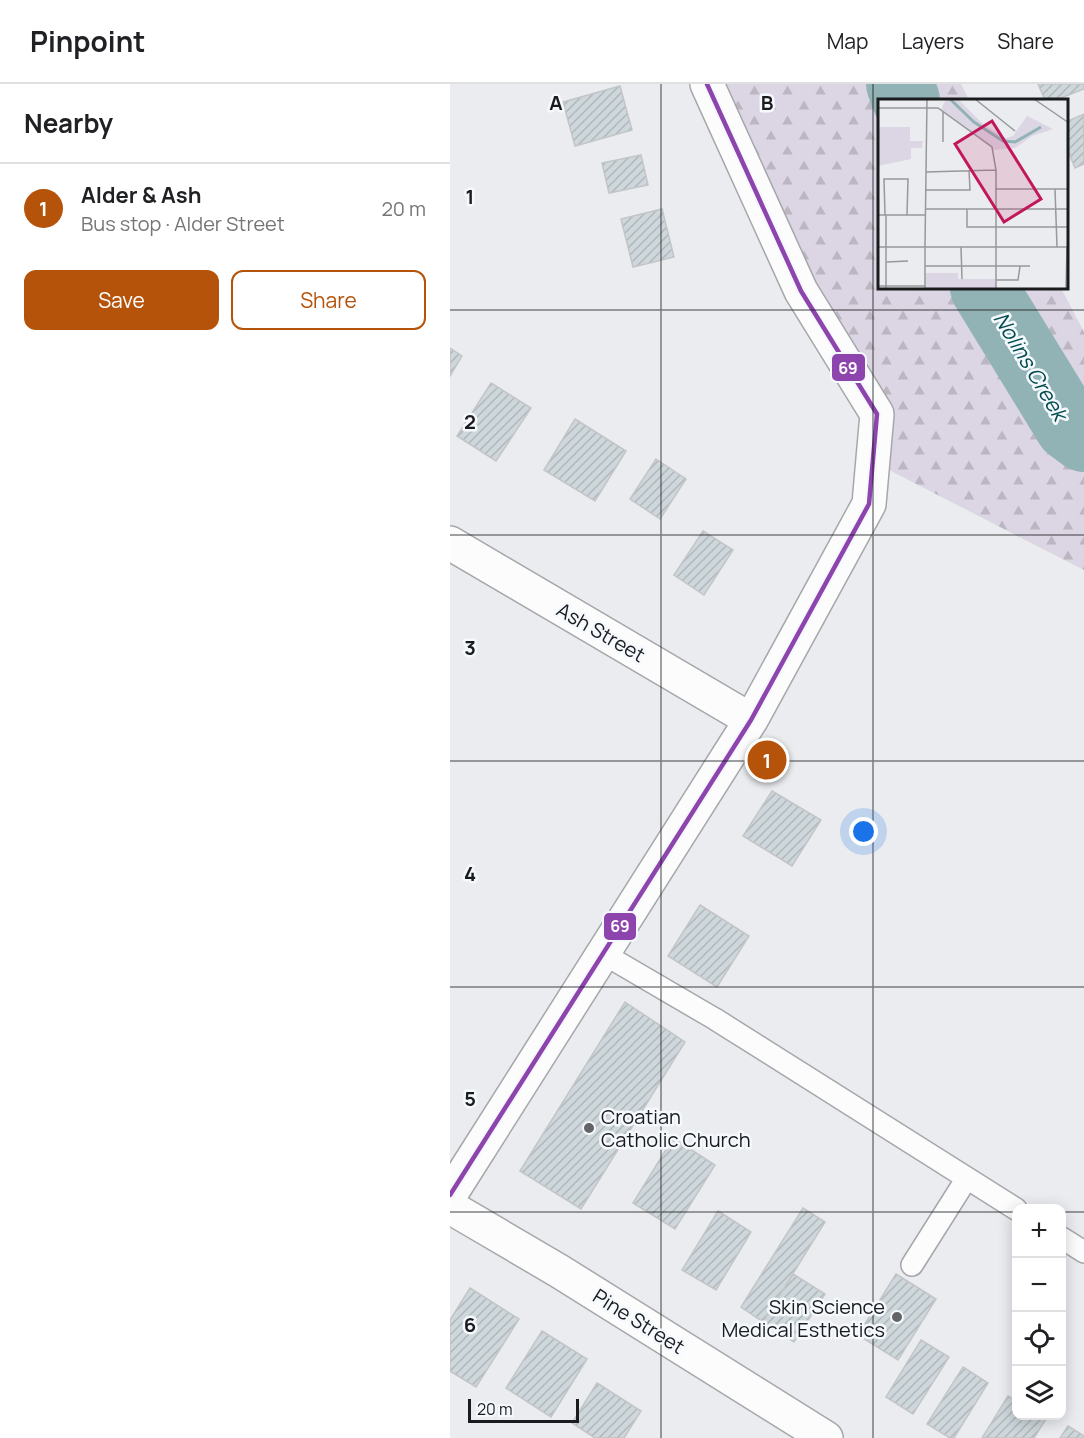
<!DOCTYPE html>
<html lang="en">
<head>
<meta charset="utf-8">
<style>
	:root { --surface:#fff; --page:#f6f6f6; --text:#202124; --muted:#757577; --line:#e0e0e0; --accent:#b45309 }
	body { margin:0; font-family:Manrope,sans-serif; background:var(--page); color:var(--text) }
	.controls { position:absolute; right:18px; bottom:18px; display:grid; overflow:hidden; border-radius:12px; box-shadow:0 3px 15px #0003 }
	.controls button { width:54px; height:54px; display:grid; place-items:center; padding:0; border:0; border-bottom:2px solid var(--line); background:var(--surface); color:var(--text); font:30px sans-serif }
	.scale { position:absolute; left:18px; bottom:15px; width:111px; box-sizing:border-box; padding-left:6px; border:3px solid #191b1d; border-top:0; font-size:16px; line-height:21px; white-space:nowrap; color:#191b1d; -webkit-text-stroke:4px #f5f9fe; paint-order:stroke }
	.you { position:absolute; left:414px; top:748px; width:21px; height:21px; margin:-15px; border:4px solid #fff; border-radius:50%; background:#1a73e8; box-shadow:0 0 0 9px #1a73e833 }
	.badge { display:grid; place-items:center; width:39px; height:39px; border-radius:50%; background:var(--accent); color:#fff; font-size:20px; font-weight:700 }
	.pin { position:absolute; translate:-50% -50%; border:3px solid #fff; box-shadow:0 2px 6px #0006 }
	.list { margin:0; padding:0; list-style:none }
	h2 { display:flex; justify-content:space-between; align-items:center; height:78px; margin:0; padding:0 24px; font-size:26px }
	h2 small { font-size:20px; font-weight:400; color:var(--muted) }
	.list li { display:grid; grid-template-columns:39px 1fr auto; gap:18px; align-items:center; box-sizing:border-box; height:90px; padding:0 24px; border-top:2px solid var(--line) }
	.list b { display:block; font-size:22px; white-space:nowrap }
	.list p { margin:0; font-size:20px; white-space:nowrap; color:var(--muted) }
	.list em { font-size:20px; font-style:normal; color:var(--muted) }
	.actions { display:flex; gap:12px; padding:18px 24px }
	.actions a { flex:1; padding:14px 0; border:2px solid var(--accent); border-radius:12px; text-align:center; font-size:21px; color:var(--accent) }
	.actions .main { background:var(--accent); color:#fff }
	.icon { flex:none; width:33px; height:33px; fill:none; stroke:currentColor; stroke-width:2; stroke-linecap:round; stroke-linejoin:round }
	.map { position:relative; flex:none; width:634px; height:1354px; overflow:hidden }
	header { display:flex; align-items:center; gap:36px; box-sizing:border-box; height:84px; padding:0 30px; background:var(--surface); border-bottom:2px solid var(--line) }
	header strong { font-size:28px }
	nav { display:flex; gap:33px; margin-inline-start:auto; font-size:21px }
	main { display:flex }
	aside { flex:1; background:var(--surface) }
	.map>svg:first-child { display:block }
	.forest { fill:url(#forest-firs) }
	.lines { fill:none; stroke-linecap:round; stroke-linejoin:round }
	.river { stroke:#92b3b5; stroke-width:68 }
	.building { fill:url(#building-hatch); stroke:#c3c5c7; stroke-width:1.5 }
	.service-casing { stroke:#a5a7aa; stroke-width:24 }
	.minor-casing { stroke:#a5a7aa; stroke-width:36 }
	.service { stroke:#fcfcfd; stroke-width:21 }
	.minor { stroke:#fcfcfd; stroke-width:33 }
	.bus-1-casing { stroke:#f5f9fe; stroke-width:9 }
	.bus-1 { stroke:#8e44ad; stroke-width:4.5 }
	.grid { fill:none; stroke:#191b1d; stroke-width:1.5; stroke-opacity:0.55 }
	.poi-dot { fill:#626466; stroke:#f5f9fe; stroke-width:2 }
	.labels { text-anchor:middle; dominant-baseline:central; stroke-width:5; stroke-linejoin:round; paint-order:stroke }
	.street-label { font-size:20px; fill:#191b1d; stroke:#f5f9fe }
	.poi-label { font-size:20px; fill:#191b1d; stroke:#f5f9fe; text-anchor:start }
	.water-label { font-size:21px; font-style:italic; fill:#024c4e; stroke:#f5f9fe }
	.inset-river { fill:none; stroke:#92b3b5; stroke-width:3 }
	.inset-road { fill:none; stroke:#96989b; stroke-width:1.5 }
	.view { fill:#c2185b; fill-opacity:0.15; stroke:#c2185b; stroke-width:3 }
	.inset-edge { fill:none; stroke:#191b1d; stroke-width:3 }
	.grid-label { font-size:20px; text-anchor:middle; font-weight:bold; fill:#191b1d; stroke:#f5f9fe; stroke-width:5; stroke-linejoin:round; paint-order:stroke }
	.line-badge { stroke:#f5f9fe; stroke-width:2 }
	.badge-label { font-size:16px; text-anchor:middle; font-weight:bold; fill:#fff }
</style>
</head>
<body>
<header>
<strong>Pinpoint</strong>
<nav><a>Map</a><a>Layers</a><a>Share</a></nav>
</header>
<main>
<aside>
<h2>Nearby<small></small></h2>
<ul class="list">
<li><span class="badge">1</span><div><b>Alder &amp; Ash</b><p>Bus stop · Alder Street</p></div><em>20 m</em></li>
</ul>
<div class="actions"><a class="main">Save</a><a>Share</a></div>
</aside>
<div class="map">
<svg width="634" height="1354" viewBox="0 0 634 1354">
	<defs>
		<pattern id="forest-firs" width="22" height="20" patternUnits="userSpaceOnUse" patternTransform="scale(1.5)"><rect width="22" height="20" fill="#dcd5e3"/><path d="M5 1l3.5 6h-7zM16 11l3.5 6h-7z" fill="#bcb6c2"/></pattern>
		<pattern id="building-hatch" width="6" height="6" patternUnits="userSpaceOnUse" patternTransform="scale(1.5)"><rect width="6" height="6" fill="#ced7db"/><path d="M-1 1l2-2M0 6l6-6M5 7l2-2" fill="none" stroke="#b0b8bc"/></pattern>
	</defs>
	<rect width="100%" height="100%" fill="#eaecef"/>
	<!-- forest -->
	<path class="forest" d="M258 0H511L519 16H430V204H611L634 248V486L433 383Z"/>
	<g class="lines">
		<!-- river -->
		<path class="river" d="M450 0 456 16
			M534 204 619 343 634 354"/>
	</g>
	<!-- building -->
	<path class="building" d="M588 0H634V5L606 16H595Z
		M170 2 182 46 125 62 113 18Z
		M634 30V80L625 84 618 67V37Z
		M191 71 198 101 159 109 152 79Z
		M212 125 224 173 183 183 171 135Z
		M0 264 12 272 0 292Z
		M41 299 81 324 46 377 7 352Z
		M125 335 176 367 145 417 94 386Z
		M206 375 236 395 210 435 180 415Z
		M253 447 283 466 254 511 224 491Z
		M322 707 371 736 342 782 293 752Z
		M250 821 299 852 267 903 218 872Z
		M175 918 235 958 131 1125 70 1087Z
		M223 1054 265 1081 225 1145 183 1119Z
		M353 1124 375 1138 313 1238 291 1223Z
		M268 1127 301 1148 266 1206 232 1186Z
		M343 1190 375 1210 344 1258 313 1238Z
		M446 1190 486 1215 448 1276 408 1251Z
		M20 1204 69 1235 26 1303 0 1287V1236Z
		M92 1247 137 1275 101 1333 56 1304Z
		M471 1256 499 1273 463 1330 436 1313Z
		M513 1283 538 1299 504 1354H500L477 1340Z
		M147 1299 191 1327 174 1354H145L122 1339Z
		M558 1312 566 1317V1332H590L596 1335 584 1354H532Z
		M618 1342 634 1352V1354H610Z"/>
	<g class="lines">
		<!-- service casing -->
		<g class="service-casing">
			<path id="service" d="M152 869 265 935 566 1125
				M612 1154 634 1168
				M462 1181 517 1094"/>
		</g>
		<!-- minor casing -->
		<g class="minor-casing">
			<path id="minor" d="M0 459 301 636
				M0 1111 301 636 419 420 427 330 351 207 257 0
				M0 1123 109 1187 376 1354"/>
		</g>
		<!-- service -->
		<use href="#service" class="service"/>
		<!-- minor -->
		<use href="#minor" class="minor"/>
		<!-- bus-1 casing -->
		<g class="bus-1-casing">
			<path id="bus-1" d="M0 1111 301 636 419 420 427 330 351 207 257 0"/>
		</g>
		<!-- bus-1 -->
		<use href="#bus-1" class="bus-1"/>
	</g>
	<!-- grid -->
	<path class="grid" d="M211 0V1354M423 0V1354M0 226H634M0 451H634M0 677H634M0 903H634M0 1128H566M612 1128H634"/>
	<!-- markers -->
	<g class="poi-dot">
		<circle cx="139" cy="1044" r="6"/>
		<circle cx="447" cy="1233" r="6"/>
	</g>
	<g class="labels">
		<!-- street labels -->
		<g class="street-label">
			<text transform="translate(151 548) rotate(30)">Ash Street</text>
			<text transform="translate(189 1237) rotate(32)">Pine Street</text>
		</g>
		<!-- poi labels -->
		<g class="poi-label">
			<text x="151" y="1032">Croatian<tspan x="151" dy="23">Catholic Church</tspan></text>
			<text x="435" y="1222" text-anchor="end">Skin Science<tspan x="435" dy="23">Medical Esthetics</tspan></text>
		</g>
		<!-- water labels -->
		<g class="water-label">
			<text transform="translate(581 282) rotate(59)">Nolins Creek</text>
		</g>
	</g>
	<!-- overview -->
	<g transform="translate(428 15)">
		<rect width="190" height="190" fill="#eaecef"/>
		<path d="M68 0H80L105 25 128 39 135 37 149 17 175 30 154 37 137 49 116 51 63 11ZM0 28H32V42H45L44 49H33V60L0 67Z" fill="#dcd5e3"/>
		<path d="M47 174H80V180H90V190H47Z" fill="#dcd5e3"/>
		<path d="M90 180H118V190H90Z" fill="#dcd5e3"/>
		<path class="inset-river" d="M72 0 96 23 125 42 137 43 163 28"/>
		<path class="inset-road" d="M97 0 137 32M156 0 191 24M0 9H60L114 48 118 71V190M65 13V43M48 73 118 71M117 90H191M177 90 179 148M48 91H92L91 71M47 110H191M89 110V128H191M0 116H47M7 116 6 80H30L29 116M8 116V190M47 147 49 0M47 147V190M0 148H191M83 148 84 180M9 163 30 162M47 167H152M118 181H140L142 167M0 187H47M188 190 189 148"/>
		<path class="view" d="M114 22 163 100 126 123 77 45Z"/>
		<rect width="190" height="190" class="inset-edge"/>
	</g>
	<g class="grid-label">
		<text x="106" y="26">A</text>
		<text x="317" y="26">B</text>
		<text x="20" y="120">1</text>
		<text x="20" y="345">2</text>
		<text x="20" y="571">3</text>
		<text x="20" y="797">4</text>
		<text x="20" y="1022">5</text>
		<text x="20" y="1248">6</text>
	</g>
	<g class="line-badge">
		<rect x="381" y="269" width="35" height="29" rx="6" fill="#8e44ad"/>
		<rect x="153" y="828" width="34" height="29" rx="6" fill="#8e44ad"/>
	</g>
	<g class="badge-label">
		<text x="398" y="290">69</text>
		<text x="170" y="848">69</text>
	</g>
</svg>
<div class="controls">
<button>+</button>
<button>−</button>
<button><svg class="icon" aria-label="locate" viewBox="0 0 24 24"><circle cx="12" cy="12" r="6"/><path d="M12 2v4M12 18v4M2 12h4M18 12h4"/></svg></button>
<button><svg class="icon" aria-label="layers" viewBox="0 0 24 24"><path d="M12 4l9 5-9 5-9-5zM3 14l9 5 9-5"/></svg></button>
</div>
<div class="scale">20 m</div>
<div class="you"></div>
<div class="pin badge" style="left:317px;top:676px">1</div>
</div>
</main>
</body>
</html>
